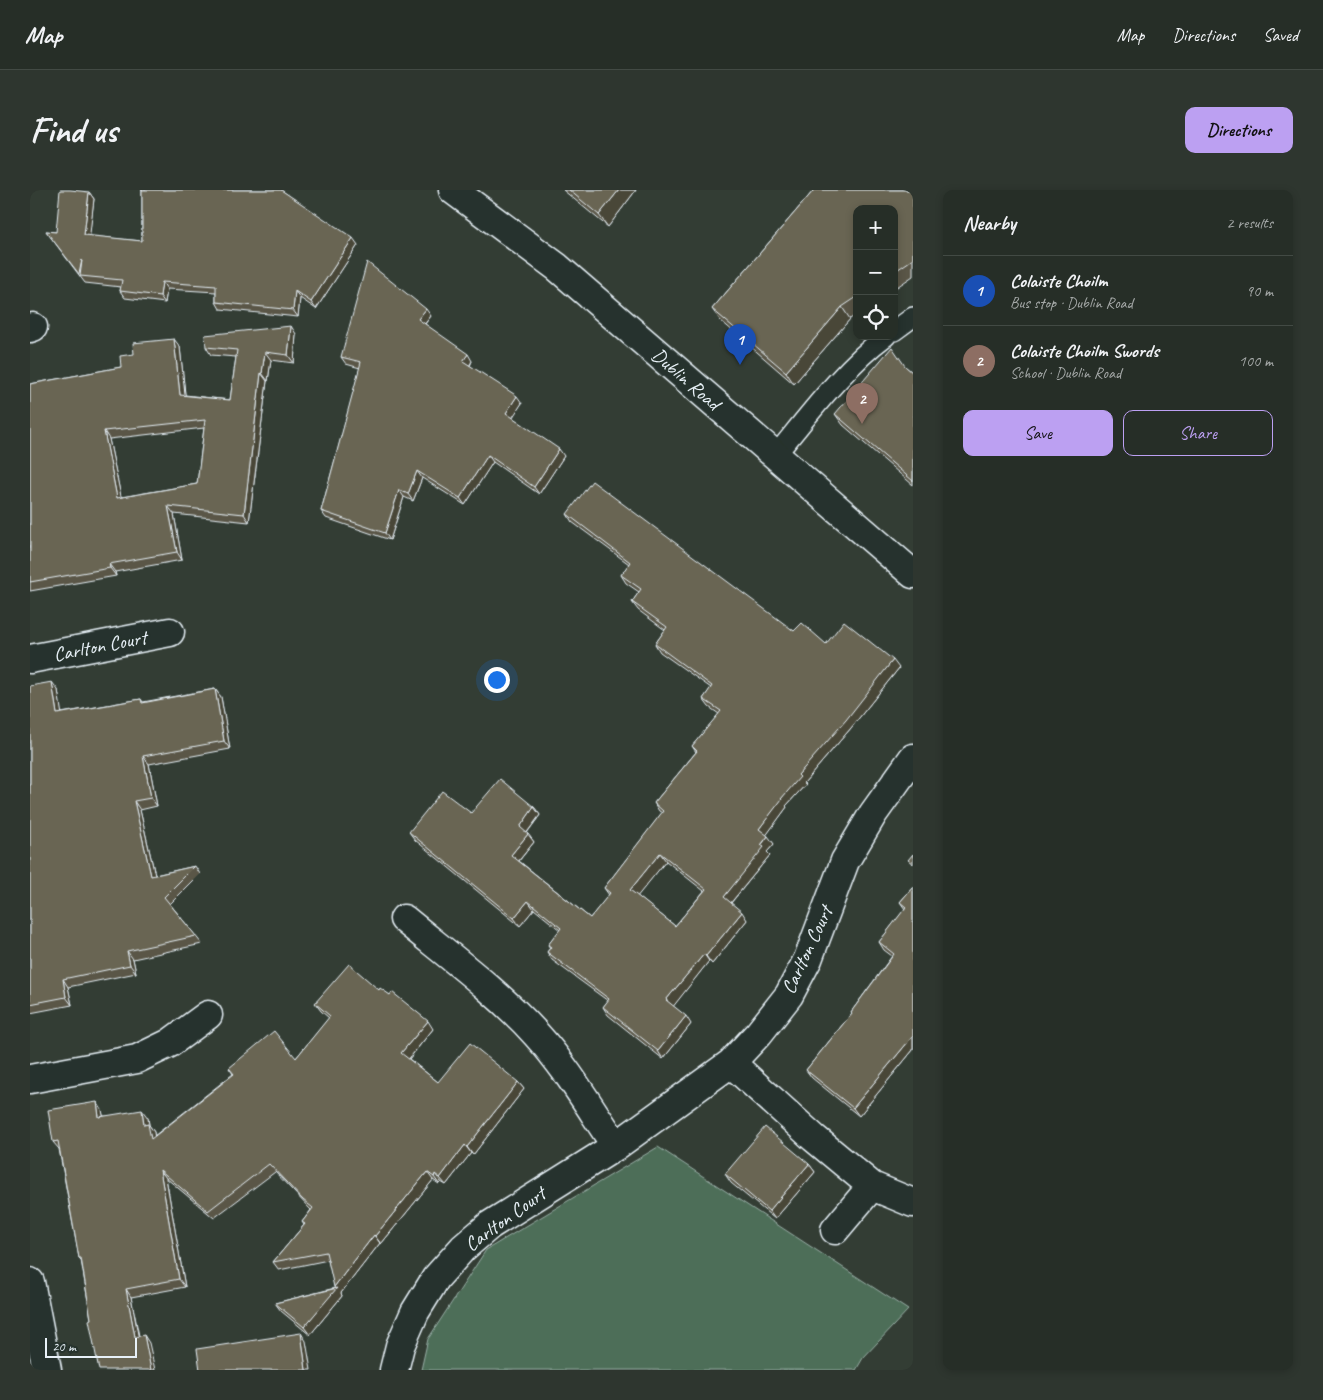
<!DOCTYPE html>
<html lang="en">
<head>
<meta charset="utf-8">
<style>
	:root { --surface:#262e27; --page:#2e362f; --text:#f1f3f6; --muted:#a4a8a7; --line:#424a44; --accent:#bca0f2 }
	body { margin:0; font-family:Caveat,sans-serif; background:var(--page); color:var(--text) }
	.controls { position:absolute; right:15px; top:15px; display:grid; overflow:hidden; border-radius:10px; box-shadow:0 2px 8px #0003 }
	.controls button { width:45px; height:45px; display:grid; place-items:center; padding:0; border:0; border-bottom:1px solid var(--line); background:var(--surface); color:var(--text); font:25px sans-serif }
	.scale { position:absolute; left:15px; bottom:12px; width:92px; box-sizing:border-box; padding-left:5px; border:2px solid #e8f1f8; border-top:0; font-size:14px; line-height:18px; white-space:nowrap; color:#e8f1f8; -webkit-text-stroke:4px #26332d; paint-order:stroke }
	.you { position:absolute; left:466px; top:489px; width:18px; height:18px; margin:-12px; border:4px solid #fff; border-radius:50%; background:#1a73e8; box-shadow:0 0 0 8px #1a73e833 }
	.badge { display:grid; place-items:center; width:32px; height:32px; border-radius:50%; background:var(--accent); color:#fff; font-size:16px; font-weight:700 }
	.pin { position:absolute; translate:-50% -41px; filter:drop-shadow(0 1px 2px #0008) }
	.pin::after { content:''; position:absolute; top:26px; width:18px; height:15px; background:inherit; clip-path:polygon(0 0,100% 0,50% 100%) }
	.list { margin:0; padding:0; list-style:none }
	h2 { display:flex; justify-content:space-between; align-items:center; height:65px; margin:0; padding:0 20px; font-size:21px }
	h2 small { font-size:16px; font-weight:400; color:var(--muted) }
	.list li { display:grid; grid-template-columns:32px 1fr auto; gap:15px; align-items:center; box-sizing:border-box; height:70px; padding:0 20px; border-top:1px solid var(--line) }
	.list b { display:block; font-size:19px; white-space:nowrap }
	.list p { margin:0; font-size:16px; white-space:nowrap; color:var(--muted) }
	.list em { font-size:16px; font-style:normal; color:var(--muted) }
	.actions { display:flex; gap:10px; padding:15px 20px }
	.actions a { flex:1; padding:11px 0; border:1px solid var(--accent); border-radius:10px; text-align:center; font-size:18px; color:var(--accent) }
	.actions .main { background:var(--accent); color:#111 }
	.icon { flex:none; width:28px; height:28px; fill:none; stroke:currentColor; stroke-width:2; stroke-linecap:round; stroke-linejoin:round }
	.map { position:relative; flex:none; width:883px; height:1180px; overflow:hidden; border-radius:10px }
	header { display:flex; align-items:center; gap:30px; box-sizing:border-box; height:70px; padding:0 25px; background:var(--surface); border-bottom:1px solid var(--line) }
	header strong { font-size:24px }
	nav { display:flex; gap:28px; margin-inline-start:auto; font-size:18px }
	.intro { display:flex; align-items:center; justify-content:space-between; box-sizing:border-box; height:120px; padding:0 30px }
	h1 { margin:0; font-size:35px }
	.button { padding:12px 22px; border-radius:10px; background:var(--accent); color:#111; font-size:18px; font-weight:700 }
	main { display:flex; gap:30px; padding:0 30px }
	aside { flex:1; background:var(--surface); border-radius:10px; box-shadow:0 2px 8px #0003 }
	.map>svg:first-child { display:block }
	.green { fill:#4d6e58; stroke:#9ab0a8 }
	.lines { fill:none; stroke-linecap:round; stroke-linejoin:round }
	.lane-casing { stroke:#e8f1f8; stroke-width:22 }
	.street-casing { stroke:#e8f1f8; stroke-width:31 }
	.secondary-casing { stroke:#e8f1f8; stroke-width:31 }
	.lane { stroke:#26332d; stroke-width:19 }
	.street { stroke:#26332d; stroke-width:28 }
	.secondary { stroke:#26332d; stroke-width:28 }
	.wall { fill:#5a5747; stroke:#e8f1f8; fill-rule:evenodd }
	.shaded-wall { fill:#4a4739; stroke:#e8f1f8 }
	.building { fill:#696552; stroke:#e8f1f8; fill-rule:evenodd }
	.labels { text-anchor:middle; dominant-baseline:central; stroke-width:4; stroke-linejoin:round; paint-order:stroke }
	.street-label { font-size:20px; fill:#e8f1f8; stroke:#26332d }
</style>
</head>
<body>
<header>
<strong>Map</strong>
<nav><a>Map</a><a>Directions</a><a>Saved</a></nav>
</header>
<div class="intro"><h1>Find us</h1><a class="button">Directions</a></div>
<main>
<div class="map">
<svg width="883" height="1180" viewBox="0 0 883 1180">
	<rect width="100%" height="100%" fill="#333d34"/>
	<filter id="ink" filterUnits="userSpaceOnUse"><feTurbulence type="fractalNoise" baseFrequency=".02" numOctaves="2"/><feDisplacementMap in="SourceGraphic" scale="10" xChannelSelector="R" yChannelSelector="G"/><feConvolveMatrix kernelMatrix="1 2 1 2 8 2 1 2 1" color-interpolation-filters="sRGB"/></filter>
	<g filter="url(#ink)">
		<!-- green -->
		<path class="green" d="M628 957 878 1120 833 1168 826 1180H391L398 1149 456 1060Z"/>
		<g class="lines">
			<!-- lane casing -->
			<g class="lane-casing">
				<path id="lane" d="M864 141 883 127
					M745 266C777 227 815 176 856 146"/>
			</g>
			<!-- street casing -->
			<g class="street-casing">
				<path id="street" d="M0 138 3 137
					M0 469 140 442
					M374 729C419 766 467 801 506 844 537 878 560 918 586 956
					M701 873 784 948 842 996 883 1013
					M0 889 107 869 140 853 178 825
					M805 1040 842 996
					M0 1092 17 1180
					M364 1180 370 1156 385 1122 406 1088 433 1058 460 1035 586 956 701 873 729 843 759 805 778 769 815 671 843 624 883 568"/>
			</g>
			<!-- secondary casing -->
			<g class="secondary-casing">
				<path id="secondary" d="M423 0 527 77 883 384"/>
			</g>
			<!-- lane -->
			<use href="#lane" class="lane"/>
			<!-- street -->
			<use href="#street" class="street"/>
			<!-- secondary -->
			<use href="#secondary" class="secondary"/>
		</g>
		<!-- wall -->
		<path class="wall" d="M111 0H251L328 55 286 119 270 108 268 127 190 119 186 112V102L137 99 135 113 95 108 90 101 91 97 55 93 16 41 26 42 59 2 64 9 59 46 112 51V0Z
			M533 0H606L578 37Z
			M784 0H883V86L864 99V19H827V124L820 129 764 194 690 130 682 119Z
			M401 126 395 134 442 171 440 176 492 213 482 227 534 266 509 304 463 272 435 315 392 288 383 311 374 307 360 350 296 328 291 321 330 178 316 174 311 167Z
			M266 144 264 173 241 170 238 191H237L219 332 144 324 152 370 85 382 86 386 0 401V194L91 177 150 157 155 205 200 210 206 167 181 165 176 157ZM174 238 167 294 91 307 79 249Z
			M876 177 883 183V295L813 235 805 224Z
			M537 324 764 441 796 454 869 478 821 538 774 593 776 594 756 616 757 617 736 645 744 654 737 662 740 665 701 713 717 730 682 774 679 771 643 816 661 834 633 869 578 825 573 817 578 811 522 770 517 762 520 758 518 755 530 740 504 719 490 736 385 650 379 642 441 623 504 617 510 625 497 643 504 652 489 671 560 728 579 705 574 698 632 623 629 621 624 613 666 562 662 556 689 524 679 517 673 509 681 498 630 462 625 454 635 440 608 420 602 412 609 402 596 393 591 385 599 374 542 332ZM636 671 674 701 645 736 607 706Z
			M0 496 28 500 31 523 111 509 113 512 185 499 191 507 200 559 119 574 127 616 110 620 125 685 165 676 170 684 140 714 172 754 103 769 106 783 38 797 42 815 0 823Z
			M883 697V860L829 926 782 888 776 880 822 823 821 822 862 766 854 760 849 752 875 719 870 712Z
			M349 800 360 805 403 839 379 869 408 892H488L494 899 443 965 441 963 416 995 411 992 409 994 403 990 351 1054 350 1053 311 1103 312 1106 280 1145 251 1121 245 1113 305 1098 298 1070 249 1080 243 1072 274 1035 272 1032 281 1020 245 982 184 1028 136 988 155 1097 101 1107 109 1146 119 1153 61 1129 51 1070 49 1068 29 959 23 952 72 920 73 926 118 928 119 935 124 942V946L203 884 199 878 266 868 299 828 291 821 285 813Z
			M779 974 785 982 745 1029 701 993 695 984Z"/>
		<!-- shaded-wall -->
		<path class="shaded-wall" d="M589 0H606L578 37 569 25Z
			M59 2 64 9 59 52 54 45Z
			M323 48 328 55 286 119 281 112Z
			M132 92 137 99 135 113 130 106Z
			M265 101 270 108 268 127 263 120Z
			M812 117 820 129 764 194 756 182Z
			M396 119 401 126 393 136 388 129Z
			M261 136 266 144 264 173 258 165Z
			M144 149 150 157 156 213 150 205Z
			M235 162 241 170 238 191 232 183Z
			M438 164 442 171 438 178 433 171Z
			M231 183 237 191 219 332 214 324Z
			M487 206 492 213 481 230 476 223Z
			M74 241 79 249 93 316 87 308Z
			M529 259 534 266 509 304 504 297Z
			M458 265 463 272 435 315 430 308Z
			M387 281 392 288 383 311 378 304Z
			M369 300 374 307 360 350 355 343Z
			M138 316 144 324 152 370 147 362Z
			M79 374 85 382 86 386 80 378Z
			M863 470 869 478 821 538 774 593 776 594 756 616 757 617 735 647 729 639 751 609 768 585Z
			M22 492 28 500 33 532 27 524Z
			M185 499 191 507 200 559 194 551Z
			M113 566 119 574 127 616 121 608Z
			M104 611 110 620 127 694 121 686Z
			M504 617 510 625 495 645 490 637Z
			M498 644 504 652 487 673 481 665Z
			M738 646 744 654 737 662 740 665 699 715 694 707Z
			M630 663 636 671 606 708 600 700Z
			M498 711 504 719 490 736 484 728Z
			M712 722 717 730 682 774 676 766Z
			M97 761 103 769 106 783 100 775Z
			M674 764 679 771 642 818 636 810Z
			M33 789 38 797 42 815 36 807Z
			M656 826 661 834 633 869 628 861Z
			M398 831 403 839 377 871 371 863Z
			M883 846V860L829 926 823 918Z
			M488 892 494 899 443 965 437 957Z
			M67 912 72 920 75 935 69 927Z
			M112 920 118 928 119 935 124 942 126 957 121 949 114 935Z
			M435 955 441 963 416 995 410 988Z
			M779 974 785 982 745 1029 739 1021Z
			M130 980 136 988 155 1097 149 1089Z
			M397 982 403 990 351 1054 345 1046Z
			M405 984 411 992 409 994 404 987Z
			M344 1045 350 1053 311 1103 312 1106 280 1145 274 1137 305 1099 304 1097Z
			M96 1099 101 1107 110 1155 105 1147Z
			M271 1143 276 1151 281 1180H276Z
			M114 1145 119 1153 125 1180H121Z"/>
		<!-- building -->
		<path class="building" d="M30 0H40L59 2 54 45 112 51V0H251L323 48 281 112 265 101 263 120 186 112V96L132 92 130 106 90 101 92 90 50 86 52 70 49 84 16 41 26 42Z
			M539 0H589L569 25Z
			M784 0H883V69L864 82V19H827V107L812 117 756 182 682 119Z
			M337 72 396 119 388 129 438 164 433 171 487 206 476 223 529 259 504 297 458 265 430 308 387 281 378 304 369 300 355 343 291 321 331 172 311 167Z
			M261 136 258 165 235 162 232 183H231L214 324 138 316 147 362 79 374 80 378 0 392V194L91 177 90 166 104 164 103 153 144 149 150 205 200 210 207 160 176 157 175 145ZM175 230 167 294 87 308 74 241Z
			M862 157 875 176 883 183V291L805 224Z
			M562 291 764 441 772 433 796 454 814 431 863 470 816 530 768 585 770 587 751 609H752L729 639 738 646 731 655 734 657 694 707 712 722 676 766 674 764 636 810 656 826 628 861 573 817 579 809 517 762 521 757 518 755 531 738 498 711 484 728 379 642 412 601 441 623 470 589 504 617 490 637 498 644 481 665 560 728 580 703 574 698 633 621 624 613 667 561 662 556 691 521 673 509 682 496 625 454 637 437 602 412 611 399 591 385 600 372 537 324ZM630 663 676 699 645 736 600 700Z
			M22 492 27 524 111 509 112 513 185 499 194 551 113 566 121 608 104 611 121 686 165 676 134 707 166 746 97 761 100 775 33 789 36 807 0 814V496Z
			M883 664V674L878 670Z
			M883 697V846L823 918 776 880 822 823 821 822 864 764 849 752 876 717 870 712Z
			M319 774 349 800 350 798 360 805 362 802 398 831 371 863 408 892 440 853 488 892 437 957 435 955 410 988 405 984 404 987 397 982 345 1046 344 1045 304 1097 296 1062 243 1072 275 1034 272 1032 283 1018 273 1010 239 974 178 1021 130 980 149 1089 96 1099 105 1147 114 1145 121 1180H69L59 1130 61 1129 51 1068H49L28 951 23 952 18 920 67 912 69 927 112 920 114 935 118 934 121 949 204 884 199 878 244 841 266 868 300 826 285 813Z
			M735 937 779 974 739 1021 695 984Z
			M307 1098 274 1137 245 1113Z
			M271 1143 276 1180H170L167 1159Z"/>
	</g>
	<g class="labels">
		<!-- street labels -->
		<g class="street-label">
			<text transform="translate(656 189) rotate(41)">Dublin Road</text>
			<text transform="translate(70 456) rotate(-11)">Carlton Court</text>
			<text transform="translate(777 760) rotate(-65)">Carlton Court</text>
			<text transform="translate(475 1029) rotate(-36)">Carlton Court</text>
		</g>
	</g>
</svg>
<div class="controls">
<button>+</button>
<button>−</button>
<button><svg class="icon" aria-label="locate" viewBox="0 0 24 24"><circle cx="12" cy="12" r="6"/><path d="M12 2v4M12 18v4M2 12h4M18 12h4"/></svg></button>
</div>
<div class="scale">20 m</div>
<div class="you"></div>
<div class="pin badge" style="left:710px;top:175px;background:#1a4fb4">1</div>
<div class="pin badge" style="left:832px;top:234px;background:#8d6e63">2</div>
</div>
<aside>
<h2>Nearby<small>2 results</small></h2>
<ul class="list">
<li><span class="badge" style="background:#1a4fb4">1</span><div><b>Colaiste Choilm</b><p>Bus stop · Dublin Road</p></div><em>90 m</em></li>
<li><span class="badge" style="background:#8d6e63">2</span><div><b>Colaiste Choilm Swords</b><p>School · Dublin Road</p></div><em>100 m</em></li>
</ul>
<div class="actions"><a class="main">Save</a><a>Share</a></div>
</aside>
</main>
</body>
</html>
